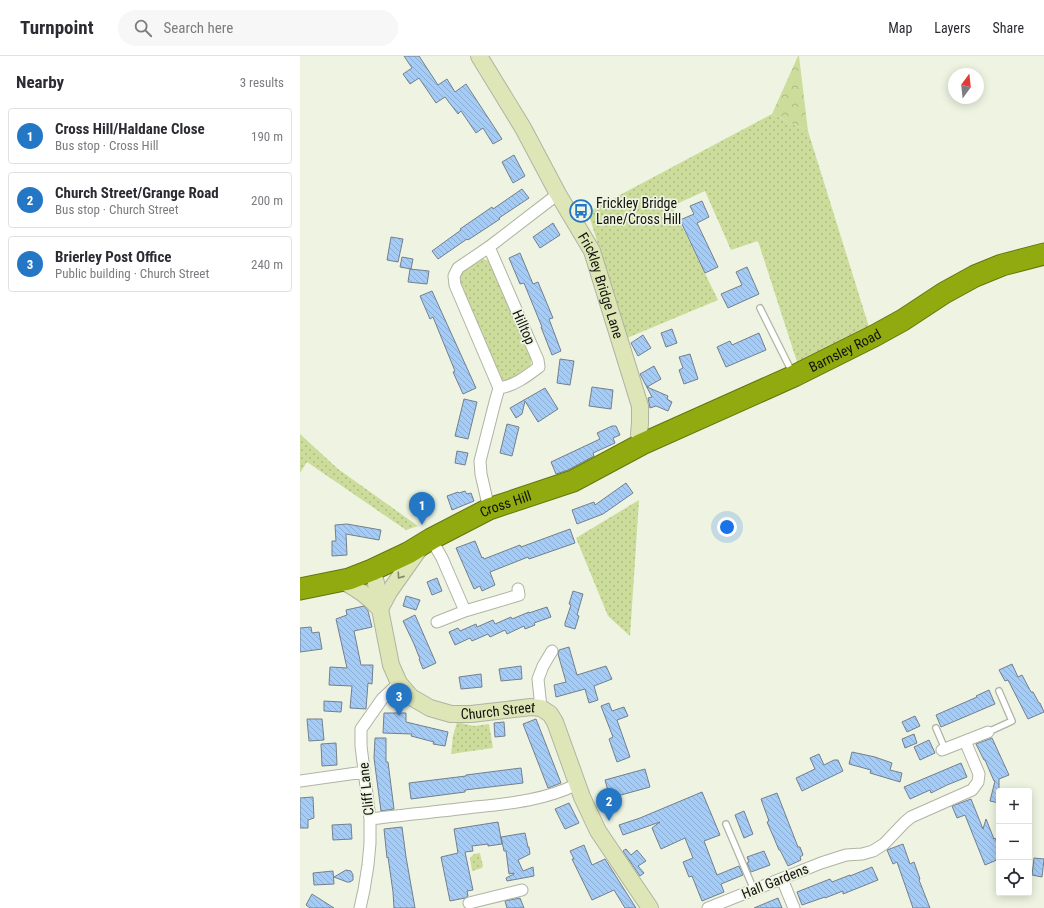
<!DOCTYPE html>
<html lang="en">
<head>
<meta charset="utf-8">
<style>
	:root { --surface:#fff; --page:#f7f7f7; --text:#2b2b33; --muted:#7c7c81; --line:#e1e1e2; --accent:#2377c5 }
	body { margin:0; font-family:"Roboto Condensed",sans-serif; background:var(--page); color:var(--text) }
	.controls { position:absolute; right:12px; bottom:12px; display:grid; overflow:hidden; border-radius:4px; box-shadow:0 2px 10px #0003 }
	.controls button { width:36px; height:36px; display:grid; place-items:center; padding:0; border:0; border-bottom:1px solid var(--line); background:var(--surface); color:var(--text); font:20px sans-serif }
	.compass { position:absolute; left:648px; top:12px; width:36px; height:36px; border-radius:50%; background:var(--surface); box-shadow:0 2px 10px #0003; rotate:15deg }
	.you { position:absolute; left:427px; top:471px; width:14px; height:14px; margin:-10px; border:3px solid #fff; border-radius:50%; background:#1a73e8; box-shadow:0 0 0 6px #1a73e833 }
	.badge { display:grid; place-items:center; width:26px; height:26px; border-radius:50%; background:var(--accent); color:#fff; font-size:13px; font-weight:700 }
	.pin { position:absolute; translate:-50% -33px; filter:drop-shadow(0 1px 2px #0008) }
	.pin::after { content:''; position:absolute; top:21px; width:14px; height:12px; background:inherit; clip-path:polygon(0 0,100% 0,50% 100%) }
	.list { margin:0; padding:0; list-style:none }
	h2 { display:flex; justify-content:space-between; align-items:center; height:52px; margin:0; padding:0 16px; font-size:17px }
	h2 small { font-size:13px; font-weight:400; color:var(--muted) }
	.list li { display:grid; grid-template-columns:26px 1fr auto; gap:12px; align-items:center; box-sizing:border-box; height:56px; margin:0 8px 8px; padding:0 8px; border:1px solid var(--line); border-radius:4px }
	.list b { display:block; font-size:15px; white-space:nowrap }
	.list p { margin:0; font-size:13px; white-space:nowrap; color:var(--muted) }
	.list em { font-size:13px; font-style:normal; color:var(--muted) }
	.icon { flex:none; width:22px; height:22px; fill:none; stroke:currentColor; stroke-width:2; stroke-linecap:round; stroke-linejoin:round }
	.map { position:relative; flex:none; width:744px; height:852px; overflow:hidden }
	header { display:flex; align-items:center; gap:24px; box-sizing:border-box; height:56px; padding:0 20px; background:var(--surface); border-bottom:1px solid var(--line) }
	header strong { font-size:19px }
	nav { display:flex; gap:22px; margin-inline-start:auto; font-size:14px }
	.search { width:280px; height:36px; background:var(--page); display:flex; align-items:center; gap:10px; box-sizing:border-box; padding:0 14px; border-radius:22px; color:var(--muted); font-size:15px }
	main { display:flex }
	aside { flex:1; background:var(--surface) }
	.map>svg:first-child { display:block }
	.grass { fill:url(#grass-dots) }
	.forest { fill:url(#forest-crowns) }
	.building { fill:url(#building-back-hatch); stroke:#737f8d }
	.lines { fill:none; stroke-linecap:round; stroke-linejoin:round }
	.lane-casing { stroke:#afb4a3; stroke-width:8 }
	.street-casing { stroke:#afb4a3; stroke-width:13 }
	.secondary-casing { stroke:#afb4a3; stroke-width:18 }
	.highway-casing { stroke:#64750e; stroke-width:23 }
	.lane { stroke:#fff; stroke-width:5.5 }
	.street { stroke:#fff; stroke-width:11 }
	.secondary { stroke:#dee6b7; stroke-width:16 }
	.highway { stroke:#90aa0f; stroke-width:21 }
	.oneway { stroke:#82876a }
	.labels { text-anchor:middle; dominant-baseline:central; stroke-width:3.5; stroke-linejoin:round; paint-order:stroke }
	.poi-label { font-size:14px; fill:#11120c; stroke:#eef4e1; text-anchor:start }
	.street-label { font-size:14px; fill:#11120c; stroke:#eef4e1 }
</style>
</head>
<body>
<header>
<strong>Turnpoint</strong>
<div class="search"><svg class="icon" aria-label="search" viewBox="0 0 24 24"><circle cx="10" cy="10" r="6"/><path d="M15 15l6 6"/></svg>Search here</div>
<nav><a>Map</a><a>Layers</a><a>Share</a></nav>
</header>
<main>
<aside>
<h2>Nearby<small>3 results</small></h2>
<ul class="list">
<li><span class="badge">1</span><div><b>Cross Hill/Haldane Close</b><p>Bus stop · Cross Hill</p></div><em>190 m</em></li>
<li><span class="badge">2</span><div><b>Church Street/Grange Road</b><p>Bus stop · Church Street</p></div><em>200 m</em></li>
<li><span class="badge">3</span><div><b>Brierley Post Office</b><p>Public building · Church Street</p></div><em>240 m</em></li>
</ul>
</aside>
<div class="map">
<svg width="744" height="852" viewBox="0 0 744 852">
	<defs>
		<pattern id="grass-dots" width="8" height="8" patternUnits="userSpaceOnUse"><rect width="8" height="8" fill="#cbdc9b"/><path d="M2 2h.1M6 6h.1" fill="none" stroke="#adbc84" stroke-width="1.8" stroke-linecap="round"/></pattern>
		<pattern id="forest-crowns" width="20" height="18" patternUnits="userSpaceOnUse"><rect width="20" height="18" fill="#cbdc9b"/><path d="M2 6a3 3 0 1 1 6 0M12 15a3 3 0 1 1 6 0" fill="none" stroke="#adbc84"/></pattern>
		<pattern id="building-back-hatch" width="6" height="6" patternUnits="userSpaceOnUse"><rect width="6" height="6" fill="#a5ccf7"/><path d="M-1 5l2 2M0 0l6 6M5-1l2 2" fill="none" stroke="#8daed3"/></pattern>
	</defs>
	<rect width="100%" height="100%" fill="#eef4e1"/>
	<!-- grass -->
	<path class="grass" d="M472 58 508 75 569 271 499 312 458 185 431 194 405 135 372 150 418 244 327 282 288 156Z
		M180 202 190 205 231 300V308L228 313 208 325H203L198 322 161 232 159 223 160 218Z
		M0 378 38 413 118 470 106 474 7 406 0 417Z
		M339 444 330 580 308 560 276 482Z
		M157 666 174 670 189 668 193 692 151 698 153 680Z
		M180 797 183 810 182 812 172 815 170 802 174 798Z"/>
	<!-- forest -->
	<path class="forest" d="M498 0H499L508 75 472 58Z"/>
	<!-- building -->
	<path class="building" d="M104 0H119L138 29 147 23 155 36 166 28 202 83 193 88 183 72 176 77 161 55 158 58 145 41 136 47 119 22 110 28 103 18 112 12Z
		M214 99 225 120 213 127 202 106Z
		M222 133 229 142 199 162 200 163 168 184 167 183 138 203 132 195 161 174 160 173 192 151 193 153Z
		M402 145 409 161 397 167 418 211 405 217 380 164 394 158 390 150Z
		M253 167 260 179 240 192 233 181Z
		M91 181 103 183 98 206 87 204Z
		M220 197 233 228 238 226 253 262 249 263 261 295 252 299 241 271H242L224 227 220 228 209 202Z
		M102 201 113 203 111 213 100 211Z
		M447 211 459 238 428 252 421 238 442 229 436 216Z
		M110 213 129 215 127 228 108 226Z
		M132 235 176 332 163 338 153 316 155 315 133 261 130 263 120 240Z
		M372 273 377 287 366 291 361 277Z
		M459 277 466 294 426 311 417 291 430 285 432 289Z
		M343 279 351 292 338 300 331 287Z
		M390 298 398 323 384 328 379 314 383 312 379 301Z
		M260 303 274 305 270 329 257 327Z
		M354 310 361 323 347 331 368 340 367 343 372 346 368 355 356 350 350 352 348 342 352 341 340 318Z
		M292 331 313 334 311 353 289 350Z
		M245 332 258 353 238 366 225 345 222 358 216 362 210 352Z
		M164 343 177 346 168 383 155 380Z
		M207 368 219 371 212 400 200 397Z
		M312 370H316L320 379 313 382 315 387 293 397 294 400 268 414 256 418 251 406 300 383 297 377Z
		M157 395 168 397 165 409 155 407Z
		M326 427 333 437 303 458 277 468 272 454 294 446 295 449Z
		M165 435 167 438 171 437 174 445 152 454 147 440 158 436 159 437Z
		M47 468 81 474 79 484 46 478 47 499 32 500V485H36L35 469Z
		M270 473 275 487 229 503 228 501 190 516 195 529 182 535 180 530 174 533 156 492 175 485 182 502 183 501 184 503 220 489 221 491Z
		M137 522 142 535 132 539 127 526Z
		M273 535 283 538 277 559 279 560 275 573 265 570V567L271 549 269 548Z
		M106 540 120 544 116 554 103 550Z
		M64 550 68 555 72 571 54 575 61 609H73L72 628 68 627 66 653 50 652 52 630 29 629 30 611 47 612 36 563 47 559 46 554Z
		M247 551 251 561 234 567 235 569 225 573 224 570 207 578 205 574 190 581 188 578 172 585 170 582 155 589 149 576 158 572 160 575 176 568 177 571 193 564 195 568 211 561 212 563 229 556V557Z
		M115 559 136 607 123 613 119 603H120L114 588 103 565Z
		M11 571 12 577 19 576 22 593 0 596V572Z
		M269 591 277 619 306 610 312 623 294 630 298 644 289 647 285 633 256 641 254 629 266 626 258 598 259 594Z
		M712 608 718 621 722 619 731 636H733L739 647H740L744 656 728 663 708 624 705 625 699 614Z
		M221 610 222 623 201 625 199 613Z
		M181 618 182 631 161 633 159 621Z
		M689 634 695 648 641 671 636 659 677 641 676 640Z
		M24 645 42 646 41 656 24 655Z
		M309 647 312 655 324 651 328 660 317 664 330 701 317 706 309 683 313 681 301 650Z
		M84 657H106V666L148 676 145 690 133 688 134 686 111 680 112 678 83 677Z
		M615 660 620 670 607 676 602 666Z
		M7 663H22L24 684 9 685Z
		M236 663 261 727 248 732 223 668Z
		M204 666 205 680 195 681 194 667Z
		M614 678 617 687 605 692 602 683Z
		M75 682H86V706H88L94 753 81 755 74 702Z
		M692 682 709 719 699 723V747L690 745 695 725H694L685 704H684L676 688Z
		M629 684 635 697 620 704 614 691Z
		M36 687 37 709 22 710 21 688Z
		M552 696 575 701 592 707 590 714 602 717 600 726 570 717 571 714 549 708Z
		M519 698 524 709 534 704H538L543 715 502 735 496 722 515 713 510 702Z
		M661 707 667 721 647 729 631 737 630 734 610 743 604 731Z
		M221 712 223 727 165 734V736L111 743 109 727 166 720V719Z
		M345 713 350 731 310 742 305 724Z
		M402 736 420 779 404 785 417 819 439 810 443 819 421 828 424 836 402 845 392 820 389 821 383 806 393 802 385 782 361 793 352 772 360 766 323 779 319 769 340 762Z
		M477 737 498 791H500L503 799 500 801 501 804 488 810 480 794H479L474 782 467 766 469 765 461 743Z
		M13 741 14 762 8 764V772H0V742Z
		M671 743 683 773 686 763 694 783 695 782 699 791V803L685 809 665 759 657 762 652 750Z
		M269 747 279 767 265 773 255 753Z
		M444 755 453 778 444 782 435 759Z
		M198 766 202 788 188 790V788L172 790 173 795 165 796 173 834 167 835 168 840 165 842 150 845 141 801 158 797 154 773Z
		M51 768 52 783 33 784 32 769Z
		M102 771 106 801 115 852H94L93 836 88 801 87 802 84 773Z
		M225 777 228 791H229L230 798 218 804 223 815 233 811 234 820 207 825 206 822 214 818V817L209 818 206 795H204L201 781Z
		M603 788 610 808 614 806 620 823 619 824 630 852H613L597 806 593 808 587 794Z
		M284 789 292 809 305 803 336 852H325L314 834 292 844 272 803H274L270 795Z
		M326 793 331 799 337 794 346 805 338 810 344 817 340 820 323 795Z
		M464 795 470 809 451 816 447 807 449 806 447 801Z
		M734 802 744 803 742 821 732 819Z
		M572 811 578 824 543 838V835L525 842V841L502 849 497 836 530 823 532 826 550 819V820Z
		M46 814 51 815 53 819V824L50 826H47L34 821Z
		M33 815 34 828 14 829 13 817Z
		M12 838 34 852H10L6 849Z
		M220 842 224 852H207L205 845Z
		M478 842 482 852H454Z"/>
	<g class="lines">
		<!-- lane casing -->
		<g class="lane-casing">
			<path id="lane" d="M460 252 492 316
				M636 672 645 693
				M688 676 712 665 699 635
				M426 768 454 834"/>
		</g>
		<!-- street casing -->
		<g class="street-casing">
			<path id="street" d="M189 191 238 304 239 311C227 320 214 330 199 332
				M189 453 181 418 180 405 195 346 199 332 155 229 154 220 158 212 189 191 258 138
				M131 483 142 502 165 555
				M137 566 165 555 219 539 218 533
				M241 652 238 623 243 610 252 595
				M642 694 688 676
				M0 725 64 716
				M70 763C102 759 135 756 167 752 203 748 245 745 277 728
				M482 823 494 852
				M169 847 222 834
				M60 852 64 834 68 809 70 787V763L61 690V673L82 643 99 627
				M408 852 521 807 546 799 562 798 573 795 584 788 605 766 611 761 672 734 678 726 679 718 665 685"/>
		</g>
		<!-- secondary casing -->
		<g class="secondary-casing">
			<g id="secondary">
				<path id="s1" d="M179 0 223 72 258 138 292 195 340 350V367L339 378 342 388"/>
				<path id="s2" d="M72 514 76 527 80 553 91 609 99 627 111 641 130 652 151 658H171L231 651 241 652 250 658 255 666 282 741 298 775 350 852"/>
				<path d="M42 525C57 532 69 541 80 553L89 536 120 492"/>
			</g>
		</g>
		<!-- highway casing -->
		<g class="highway-casing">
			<g id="highway">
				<path id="s3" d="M0 533 49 523 72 514 108 497 131 483 189 453 273 425 342 388 494 320 574 280 603 264 644 237 675 220 702 209 744 198"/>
			</g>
		</g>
		<!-- lane -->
		<use href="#lane" class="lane"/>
		<!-- street -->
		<use href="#street" class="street"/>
		<!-- secondary -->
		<use href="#secondary" class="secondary"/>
		<!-- highway -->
		<use href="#highway" class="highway"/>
	</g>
	<!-- one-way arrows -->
	<defs><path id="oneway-chevron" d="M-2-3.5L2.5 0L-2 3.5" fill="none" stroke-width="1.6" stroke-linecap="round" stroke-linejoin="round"/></defs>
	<use class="oneway" href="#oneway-chevron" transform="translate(100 520) rotate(125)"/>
	<!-- icons -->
	<defs>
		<g id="bus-ring" transform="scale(1.15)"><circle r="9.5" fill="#eef4e1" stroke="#2377c5" stroke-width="1.5"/><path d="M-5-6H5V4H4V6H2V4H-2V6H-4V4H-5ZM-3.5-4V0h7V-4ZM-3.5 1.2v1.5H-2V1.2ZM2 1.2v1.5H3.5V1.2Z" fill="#2377c5"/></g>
	</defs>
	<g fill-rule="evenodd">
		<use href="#bus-ring" x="281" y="155"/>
	</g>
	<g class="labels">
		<!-- poi labels -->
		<g class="poi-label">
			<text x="296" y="147">Frickley Bridge<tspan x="296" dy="16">Lane/Cross Hill</tspan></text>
		</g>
		<!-- street labels -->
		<g class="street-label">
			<text stroke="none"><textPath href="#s1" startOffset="261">Frickley Bridge Lane</textPath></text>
			<text transform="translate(224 271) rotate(66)">Hilltop</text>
			<text stroke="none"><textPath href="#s3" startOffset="597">Barnsley Road</textPath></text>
			<text stroke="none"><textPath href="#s3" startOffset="224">Cross Hill</textPath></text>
			<text stroke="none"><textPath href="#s2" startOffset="226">Church Street</textPath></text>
			<text transform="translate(66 733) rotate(-96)">Cliff Lane</text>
			<text transform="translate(475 825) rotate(-22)">Hall Gardens</text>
		</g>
	</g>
</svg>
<div class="controls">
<button>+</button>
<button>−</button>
<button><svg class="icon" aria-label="locate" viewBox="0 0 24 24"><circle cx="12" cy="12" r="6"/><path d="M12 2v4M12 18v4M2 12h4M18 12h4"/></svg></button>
</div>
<svg class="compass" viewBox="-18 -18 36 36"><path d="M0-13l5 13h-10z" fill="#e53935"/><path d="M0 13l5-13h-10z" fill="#7c7c81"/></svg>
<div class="you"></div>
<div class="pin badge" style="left:122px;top:469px">1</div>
<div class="pin badge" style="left:309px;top:765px">2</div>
<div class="pin badge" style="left:99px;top:660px">3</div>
</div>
</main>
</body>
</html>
